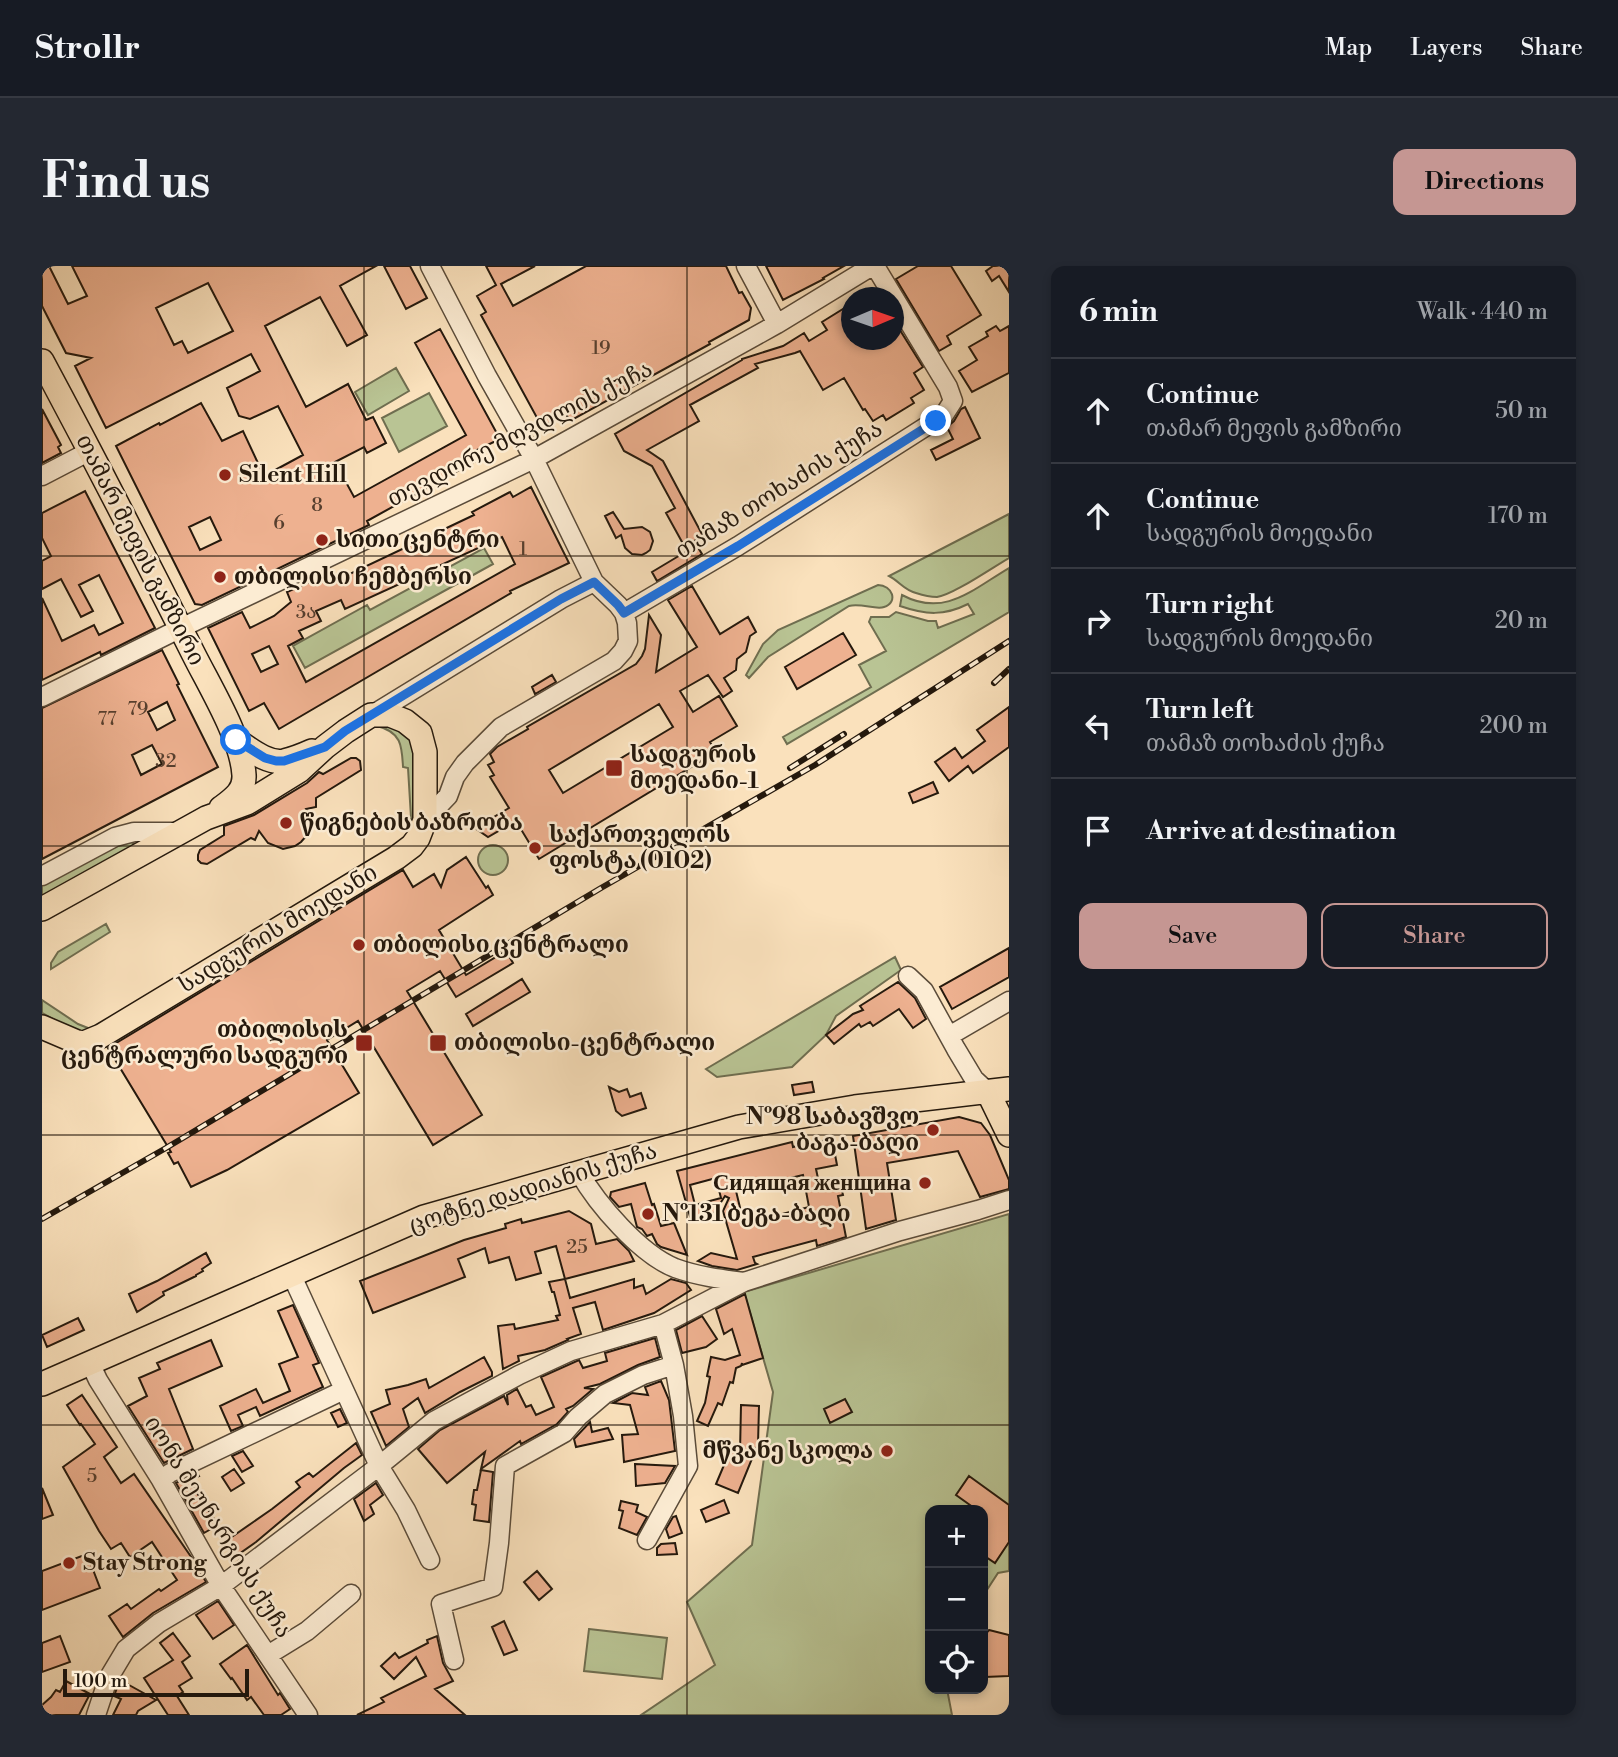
<!DOCTYPE html>
<html lang="en">
<head>
<meta charset="utf-8">
<style>
	:root { --surface:#171b24; --page:#242831; --text:#f1f3f6; --muted:#9ea1a6; --line:#363941; --accent:#c59692 }
	body { margin:0; font-family:"Libre Bodoni","Noto Serif Georgian",serif; background:var(--page); color:var(--text) }
	.controls { position:absolute; right:21px; bottom:21px; display:grid; overflow:hidden; border-radius:14px; box-shadow:0 4px 10px #0003 }
	.controls button { width:63px; height:63px; display:grid; place-items:center; padding:0; border:0; border-bottom:2px solid var(--line); background:var(--surface); color:var(--text); font:35px sans-serif }
	.compass { position:absolute; left:799px; top:21px; width:63px; height:63px; border-radius:50%; background:var(--surface); box-shadow:0 4px 10px #0003; rotate:88deg }
	.scale { position:absolute; left:21px; bottom:18px; width:186px; box-sizing:border-box; padding-left:7px; border:4px solid #25190d; border-top:0; font-size:19px; line-height:24px; white-space:nowrap; color:#25190d; -webkit-text-stroke:5px #fcecd3; paint-order:stroke }
	.stop { position:absolute; width:21px; height:21px; margin:-16px; border:5px solid #1a73e8; border-radius:50%; background:#fff }
	.stop.end { background:#1a73e8; border-color:#fff; box-shadow:0 2px 7px #0008 }
	.list { margin:0; padding:0; list-style:none }
	h2 { display:flex; justify-content:space-between; align-items:center; height:91px; margin:0; padding:0 28px; font-size:30px }
	h2 small { font-size:23px; font-weight:400; color:var(--muted) }
	.list li { display:grid; grid-template-columns:46px 1fr auto; gap:21px; align-items:center; box-sizing:border-box; height:105px; padding:0 28px; border-top:2px solid var(--line) }
	.list b { display:block; font-size:26px; white-space:nowrap }
	.list p { margin:0; font-size:23px; white-space:nowrap; color:var(--muted) }
	.list em { font-size:23px; font-style:normal; color:var(--muted) }
	.actions { display:flex; gap:14px; padding:21px 28px }
	.actions a { flex:1; padding:16px 0; border:2px solid var(--accent); border-radius:14px; text-align:center; font-size:24px; color:var(--accent) }
	.actions .main { background:var(--accent); color:#111 }
	.icon { flex:none; width:38px; height:38px; fill:none; stroke:currentColor; stroke-width:2; stroke-linecap:round; stroke-linejoin:round }
	.map { position:relative; flex:none; width:967px; height:1449px; overflow:hidden; border-radius:14px }
	header { display:flex; align-items:center; gap:42px; box-sizing:border-box; height:98px; padding:0 35px; background:var(--surface); border-bottom:2px solid var(--line) }
	header strong { font-size:33px }
	nav { display:flex; gap:38px; margin-inline-start:auto; font-size:24px }
	.intro { display:flex; align-items:center; justify-content:space-between; box-sizing:border-box; height:168px; padding:0 42px }
	h1 { margin:0; font-size:49px }
	.button { padding:18px 32px; border-radius:14px; background:var(--accent); color:#111; font-size:24px; font-weight:700 }
	main { display:flex; gap:42px; padding:0 42px }
	aside { flex:1; background:var(--surface); border-radius:14px; box-shadow:0 4px 10px #0003 }
	.map>svg:first-child { display:block }
	.green { fill:#b9c494; stroke:#6f6e50; stroke-width:2 }
	.building { fill:#eeb190; stroke:#25190d; stroke-width:2; fill-rule:evenodd }
	.lines { fill:none; stroke-linecap:round; stroke-linejoin:round }
	.minor-casing { stroke:#5a4b39; stroke-width:21 }
	.major-casing { stroke:#25190d; stroke-width:26 }
	.minor { stroke:#fcecd3; stroke-width:18 }
	.major { stroke:#fae1bc; stroke-width:23 }
	.rail-casing { stroke:#25190d; stroke-width:6 }
	.rail { stroke:#fcecd3; stroke-width:3.5; stroke-dasharray:10; stroke-linecap:butt }
	.route { stroke:#1a73e8; stroke-width:9 }
	.grid { fill:none; stroke:#25190d; stroke-width:2; stroke-opacity:0.55 }
	.poi-dot { fill:#8f2418; stroke:#fcecd3; stroke-width:2.5 }
	.labels { text-anchor:middle; dominant-baseline:central; stroke-width:5; stroke-linejoin:round; paint-order:stroke }
	.number-label { font-size:19px; fill:#573f2e }
	.street-label { font-size:23px; fill:#25190d; stroke:#fcecd3 }
	.poi-label { font-size:23px; font-weight:bold; fill:#25190d; stroke:#fcecd3; text-anchor:start }
</style>
</head>
<body>
<header>
<strong>Strollr</strong>
<nav><a>Map</a><a>Layers</a><a>Share</a></nav>
</header>
<div class="intro"><h1>Find us</h1><a class="button">Directions</a></div>
<main>
<div class="map">
<svg width="967" height="1449" viewBox="0 0 967 1449">
	<rect width="100%" height="100%" fill="#fae1bc"/>
	<filter id="stains"><feTurbulence type="fractalNoise" baseFrequency=".00286" numOctaves="4"/><feColorMatrix values="0 0 0 0 .2 0 0 0 0 .09 0 0 0 0 .02 0 0 0 .5 -.17"/></filter>
	<radialGradient id="worn" r=".72"><stop offset=".6" stop-color="#630" stop-opacity="0"/><stop offset="1" stop-color="#630" stop-opacity=".3"/></radialGradient>
	<!-- green -->
	<path class="green" d="M354 102 367 125 326 149 313 126Z
		M387 127 405 160 357 186 340 152Z
		M967 248V292C951 301 911 329 895 331 888 331 880 329 874 327 862 324 857 315 847 310Z
		M442 282 451 298 263 402 251 380 325 339 328 344Z
		M967 302V346L745 478 741 471 829 421 817 399 844 385 827 356 829 351H847L854 346 886 355H894L896 362 932 348 926 338C902 350 884 349 858 340L860 329C903 352 931 323 967 302Z
		M836 319C850 319 857 336 842 341 834 344 819 337 807 340L726 391 707 412 704 409 721 378 736 364Z
		M344 458 362 465 373 481 375 560 370 568 366 502 361 501C360 479 359 466 335 460Z
		M83 570C89 573 92 576 92 583L0 634V615Z
		M436 594a15 15 0 1 1 30 0a15 15 0 1 1-30 0Z
		M64 658 68 666 9 703V697L16 686Z
		M853 691 859 704 794 750 784 769 750 801 675 811 664 803Z
		M0 734 36 758 56 766 33 765 0 747Z
		M967 948V1305L956 1307 941 1330V1244H888V1423H905L910 1449H599L673 1399 645 1336 710 1279 731 1126 702 1026Z
		M547 1363 625 1372 620 1413 542 1405Z"/>
	<!-- building -->
	<path class="building" d="M0 0H7L26 38 45 30 30 0H334L298 20 325 69 305 80 278 31 223 60 264 141 306 118 324 154 331 151 344 177 325 187 322 181 293 196 312 231 424 169 373 77 398 63 458 173 435 184 439 192 325 255 327 259 160 339 153 338 74 180 117 157 118 159 159 137 180 175 201 165 222 210 261 189 236 140 208 153 197 150 185 122 218 105 209 88 64 162 33 100 49 92 24 87 0 40ZM166 17 191 65 146 87 140 75 132 79 114 42ZM168 251 179 274 158 284 147 261Z
		M342 0H368L385 32 364 43Z
		M444 0H493L459 18 471 40 544 0H684L697 27 700 26 709 42 707 54 667 76 668 78 528 155 524 148 500 161 439 49 444 46 435 30 454 19Z
		M724 0H802L781 12 782 13 741 34Z
		M876 0H909L939 49 905 70 909 78 897 85 854 13Z
		M951 0H967V26L957 10 950 15 944 5Z
		M809 38V74H851V53L881 101 872 107 882 124 869 132 872 137 844 154 841 149 831 155 823 143 821 144 802 112 781 124 758 85 753 87 713 98 716 102 648 139 657 155 605 184 621 195 661 270 652 275 660 288 615 315 610 306 645 285 624 247 633 242 610 200 582 185 573 168 700 94V93L741 80 762 67 767 75 785 64 780 56Z
		M954 60 958 65 967 60V107L930 126 917 105 935 94 927 81 946 70 944 66Z
		M923 141 938 172 894 194 889 184 911 173 905 161 912 155 919 143Z
		M0 143 19 179 16 181 19 187 0 197Z
		M489 221 527 297 468 325 469 327 237 463 222 437 207 445 166 362 200 346 208 362 232 350 249 336 245 326 287 307 291 316 432 249 430 246 468 226 471 231ZM460 271 473 298 264 416 246 380 261 372 257 365 279 355 274 345 299 334 303 343ZM227 380 236 398 219 406 210 388Z
		M43 225 113 362 59 389 58 386 0 414V332L20 375 52 359 57 369 81 357 57 309 37 319 51 345 39 351 19 313 0 323V295L9 290 0 272V247Z
		M571 246 582 263 600 261 608 266 611 275 608 284 604 287 600 289 590 288 583 282 579 269 574 272 563 250Z
		M650 320 678 368 706 351 714 366 708 370 704 386 695 393 694 404 682 412 690 425 681 431 666 409 638 425 651 446 677 430 695 460 668 476 674 486 497 593 474 555 446 571 433 562 467 542 448 511 452 509 446 499 452 496 448 488 455 481 486 463 485 461 594 398 600 390 603 383 607 349 619 369 614 406 655 381 626 334ZM617 438 631 461 521 527 507 504Z
		M801 367 814 389 755 423 743 401Z
		M120 384 137 418 135 419 176 501 0 593V442ZM125 436 133 454 115 464 106 446ZM110 479 120 498 99 509 90 489Z
		M510 409 514 416 493 428 490 421Z
		M967 441V481L931 507 926 500 907 515 893 496 913 482 920 492 943 475 935 464Z
		M309 492H314L318 495 319 504 274 532V541L264 543 269 554 266 568 259 576 253 580 241 583 226 577 217 565 213 574 209 572 165 598 159 597 156 594V589L158 584 182 569V560L212 549 265 517 277 506 281 508Z
		M891 516 896 527 871 537 867 527Z
		M424 591 444 622 446 620 451 629 397 664 424 709 464 685 471 697 414 731 398 705 365 725 440 849 391 879 316 755 285 774 317 827 185 904 149 921 136 896 132 898 126 887 129 886 66 782 361 604 371 621 392 608 399 621 405 604Z
		M967 682V711L910 743 898 721Z
		M480 713 488 726 431 760 424 748Z
		M856 716 873 732 884 753 871 762 857 743 831 760 828 756 819 761 817 758 792 778 784 769 811 748 821 744 818 740Z
		M770 816 772 826 752 829 750 819Z
		M567 821 577 826 585 823 588 831 599 827 604 842 580 850 574 845Z
		M917 851 939 857 948 869 967 914V923L938 931 916 885 845 897 854 954 824 963 811 870Z
		M790 873 795 899 774 903 778 922 798 917 801 929 796 930 804 971 775 980 774 974 711 991 713 997 715 998 695 1004 670 1000 656 995 669 987 695 993 681 945 687 932 683 930 672 947 649 954 635 905 750 876 751 881ZM761 909 767 941 702 958 694 925ZM674 912 679 932 653 939 648 919Z
		M603 917 610 939 612 938 619 960 632 957 645 989 619 981 615 978 610 968 605 970 600 963 595 961 589 938 577 941 568 931 569 926Z
		M527 945 549 958 554 978 575 973 587 985 592 995 523 1013 528 1032 592 1013V1022L601 1019 604 1028 629 1013 644 1017 649 1024 612 1047 561 1064 553 1036 531 1042 539 1068 525 1073 526 1074 503 1084 476 1090 477 1095 461 1103 456 1060 472 1058 473 1063 516 1054 514 1050 518 1049 512 1026H510L507 1016 523 1013 514 980 493 986 499 1007 474 1014 467 991 447 997 443 982 416 993 423 1011 331 1047 318 1015 422 974 464 962 463 958 479 953 480 957Z
		M164 987 169 997 160 1003 161 1005 154 1009V1010L121 1026 122 1029 95 1046 87 1028 115 1015Z
		M703 1028 721 1092 700 1099V1097L699 1100 694 1102 691 1117 688 1116 680 1139 676 1137 666 1160 655 1155 663 1137 668 1111 665 1110 669 1091 683 1094 698 1089 690 1063 682 1068 674 1043Z
		M251 1039 277 1097 271 1099 281 1121 218 1150 214 1141 196 1149 201 1160 189 1165 178 1140 214 1123 221 1137 248 1125 237 1098 256 1091 236 1045Z
		M660 1050 675 1073 664 1081 640 1087 634 1064Z
		M36 1052 42 1064 5 1081 0 1069Z
		M613 1072 618 1091 596 1099 558 1118 542 1122 551 1123 531 1140 524 1143 526 1146 515 1158 479 1178 478 1175 439 1203 443 1186 405 1217 376 1183 398 1164 462 1130 466 1139 465 1129 475 1123 484 1141 489 1139 494 1149 512 1141 499 1111 537 1094 541 1102 565 1095 563 1087Z
		M169 1074 180 1100 127 1123 151 1183 122 1197 86 1140 105 1130 97 1112 118 1103 115 1097Z
		M442 1091 450 1106V1110L418 1126 383 1147 376 1132 361 1143 367 1161 344 1180 329 1146 348 1138 344 1124 366 1119 384 1113 387 1122Z
		M619 1115 627 1134 633 1185 582 1196 580 1169 596 1168 588 1139 571 1137 590 1127 606 1129 603 1121Z
		M40 1129 75 1181 62 1191 79 1217 92 1208 154 1298 164 1316 111 1347 81 1371 67 1350 85 1338 89 1343 117 1323 119 1325 135 1314 110 1276 88 1291 79 1277 69 1283 57 1265 21 1201 53 1178 39 1158 38 1159 25 1139Z
		M803 1133 810 1146 788 1157 782 1143Z
		M699 1139 717 1140 716 1178 696 1227 674 1218 685 1192 678 1189 681 1180 698 1187Z
		M298 1143 305 1157 296 1161 289 1147Z
		M548 1156 550 1166 566 1162 571 1173 534 1181 532 1173Z
		M314 1177 320 1189 302 1202 214 1276 194 1290 184 1275 230 1243 258 1221 254 1216 267 1207 271 1211Z
		M201 1185 211 1200 200 1206 190 1190Z
		M593 1198 633 1200 623 1217 594 1220Z
		M192 1203 202 1217 189 1225 180 1211Z
		M439 1204 451 1206 447 1256 432 1254 434 1239 430 1238 432 1224H435Z
		M155 1207 157 1210 147 1215 176 1259 162 1267 134 1217Z
		M927 1210 967 1239V1276L953 1297 941 1289V1244H935L914 1229Z
		M334 1217 341 1229 328 1239 332 1248 322 1255 312 1233Z
		M0 1222 11 1249 0 1253Z
		M682 1234 687 1247 664 1256 659 1244Z
		M579 1235 596 1239 594 1246 605 1251 595 1269 577 1262 581 1245 577 1244Z
		M634 1250 640 1267 627 1272 624 1263 631 1251Z
		M633 1277 635 1288 615 1289V1282L619 1278Z
		M45 1288 58 1322 0 1344V1305Z
		M495 1305 510 1323 497 1334 482 1316Z
		M176 1335 192 1359 171 1373 154 1349Z
		M462 1355 475 1384 462 1389 450 1361Z
		M947 1364 967 1369V1410L943 1411 941 1371Z
		M131 1367 148 1390 140 1396 150 1412 137 1420 141 1426 135 1430 147 1449H126L102 1412 131 1394 118 1377Z
		M18 1370 28 1396 0 1406V1377Z
		M395 1370 401 1397 411 1415 393 1423 423 1449H315L342 1436 339 1432 384 1410 374 1391 352 1413 339 1400 353 1387 357 1392 386 1377 385 1374Z
		M205 1379 236 1429 238 1427 248 1443 239 1449H222L209 1431 205 1434 190 1412 189 1413 178 1398Z
		M78 1414 114 1434 96 1445 94 1449H71L79 1433 72 1430Z
		M24 1415 48 1428 37 1449H0V1439L9 1431 14 1424 18 1426Z"/>
	<g class="lines">
		<!-- minor casing -->
		<g class="minor-casing">
			<path id="minor" d="M704 0 735 58
				M0 210 48 185
				M582 347 696 280 902 149 911 135 906 121 833 0
				M0 431 139 362 492 193 735 58 830 0
				M330 449 519 333 552 316
				M383 554 406 530 413 511 423 497 459 461 572 395 581 385 586 375 585 357 582 347 576 339 552 316 492 193 445 110 388 0
				M0 610 73 571 92 566H140
				M866 710 882 725 914 783 932 813 946 826
				M907 770 967 735
				M537 906C555 938 598 988 633 1002 655 1010 678 1013 702 1016
				M250 1010 337 1200 364 1244 388 1294
				M48 1097 56 1114 119 1214 179 1320 266 1449
				M119 1214 128 1207 302 1124
				M605 1274 646 1200 641 1150 632 1099 621 1058
				M226 1389 265 1365 309 1328
				M412 1394 399 1338 451 1321 457 1277 463 1200 522 1167 536 1151 563 1128 601 1109 632 1099
				M54 1449 66 1413 84 1383 117 1357 179 1320 337 1200 392 1155 477 1109 529 1085 621 1058 702 1016 858 965 936 944 967 934"/>
		</g>
		<!-- major casing -->
		<g class="major-casing">
			<path id="major" d="M0 95C52 192 102 289 151 387 168 421 200 473 202 509 203 525 191 533 179 542
				M194 474C208 483 225 498 242 495 251 493 261 489 270 485
				M0 643 164 552 205 537 257 505 283 481 304 465 329 449H348L363 455 378 467 383 486V554L376 572 370 580 354 592 59 770 42 777 35 776 0 761
				M946 826 967 869
				M0 1118 382 951 697 861 813 841 967 823"/>
		</g>
		<!-- minor -->
		<use href="#minor" class="minor"/>
		<!-- major -->
		<use href="#major" class="major"/>
		<!-- rail casing -->
		<g class="rail-casing">
			<path id="rail" d="M952 417 967 403
				M748 502 802 468
				M0 953 124 882 559 622 773 499 967 375"/>
		</g>
		<!-- rail -->
		<use href="#rail" class="rail"/>
	</g>
	<g class="lines">
		<!-- route -->
		<path class="route" d="M194 474 223 492 234 495H242L283 481 303 465 519 333 552 316 576 339 582 347 696 280 894 155"/>
	</g>
	<!-- grid -->
	<path class="grid" d="M322 0V1449M645 0V1449M0 290H967M0 580H967M0 869H967M0 1159H967"/>
	<!-- markers -->
	<g class="poi-dot">
		<circle cx="183" cy="209" r="7"/>
		<circle cx="280" cy="274" r="7"/>
		<circle cx="178" cy="311" r="7"/>
		<rect x="563" y="493" width="18" height="18" rx="3.5"/>
		<circle cx="244" cy="557" r="7"/>
		<circle cx="493" cy="582" r="7"/>
		<circle cx="317" cy="679" r="7"/>
		<rect x="313" y="768" width="18" height="18" rx="3.5"/>
		<rect x="387" y="768" width="18" height="18" rx="3.5"/>
		<circle cx="891" cy="864" r="7"/>
		<circle cx="883" cy="917" r="7"/>
		<circle cx="606" cy="948" r="7"/>
		<circle cx="845" cy="1185" r="7"/>
		<circle cx="27" cy="1297" r="7"/>
	</g>
	<g class="labels">
		<!-- number labels -->
		<g class="number-label">
			<text x="559" y="82">19</text>
			<text x="275" y="239">8</text>
			<text x="237" y="257">6</text>
			<text x="481" y="283">1</text>
			<text x="264" y="346">3ა</text>
			<text x="96" y="443">79</text>
			<text x="65" y="453">77</text>
			<text x="124" y="495">32</text>
			<text x="535" y="981">25</text>
			<text x="50" y="1210">5</text>
		</g>
		<!-- street labels -->
		<g class="street-label">
			<text transform="translate(478 168) rotate(-27)">თევდორე მღვდლის ქუჩა</text>
			<text transform="translate(737 224) rotate(-32)">თამაზ თოხაძის ქუჩა</text>
			<text transform="translate(98 284) rotate(63)">თამარ მეფის გამზირი</text>
			<text transform="translate(236 663) rotate(-31)">სადგურის მოედანი</text>
			<text transform="translate(491 922) rotate(-17)">ცოტნე დადიანის ქუჩა</text>
			<text transform="translate(176 1261) rotate(58)">იონა მეუნარგიას ქუჩა</text>
		</g>
		<!-- poi labels -->
		<g class="poi-label">
			<text x="197" y="209">Silent Hill</text>
			<text x="294" y="274">სითი ცენტრი</text>
			<text x="192" y="311">თბილისი ჩემბერსი</text>
			<text x="588" y="489">სადგურის<tspan x="588" dy="26">მოედანი-1</tspan></text>
			<text x="258" y="557">წიგნების ბაზრობა</text>
			<text x="507" y="569">საქართველოს<tspan x="507" dy="26">ფოსტა (0102)</tspan></text>
			<text x="331" y="679">თბილისი ცენტრალი</text>
			<text x="306" y="764" text-anchor="end">თბილისის<tspan x="306" dy="26">ცენტრალური სადგური</tspan></text>
			<text x="412" y="777">თბილისი-ცენტრალი</text>
			<text x="877" y="851" text-anchor="end">№98 საბავშვო<tspan x="877" dy="26">ბაგა-ბაღი</tspan></text>
			<text x="869" y="917" text-anchor="end">Сидящая женщина</text>
			<text x="620" y="948">№131 ბეგა-ბაღი</text>
			<text x="831" y="1185" text-anchor="end">მწვანე სკოლა</text>
			<text x="41" y="1297">Stay Strong</text>
		</g>
	</g>
	<rect width="100%" height="100%" filter="url(#stains)"/>
	<rect width="100%" height="100%" fill="url(#worn)"/>
</svg>
<div class="controls">
<button>+</button>
<button>−</button>
<button><svg class="icon" aria-label="locate" viewBox="0 0 24 24"><circle cx="12" cy="12" r="6"/><path d="M12 2v4M12 18v4M2 12h4M18 12h4"/></svg></button>
</div>
<svg class="compass" viewBox="-18 -18 36 36"><path d="M0-13l5 13h-10z" fill="#e53935"/><path d="M0 13l5-13h-10z" fill="#9ea1a6"/></svg>
<div class="scale">100 m</div>
<div class="stop" style="left:194px;top:474px"></div>
<div class="stop end" style="left:894px;top:155px"></div>
</div>
<aside>
<h2>6 min<small>Walk · 440 m</small></h2>
<ul class="list">
<li><svg class="icon" aria-label="ahead" viewBox="0 0 24 24"><path d="M12 20V5M6 11l6-6 6 6"/></svg><div><b>Continue</b><p>თამარ მეფის გამზირი</p></div><em>50 m</em></li>
<li><svg class="icon" aria-label="ahead" viewBox="0 0 24 24"><path d="M12 20V5M6 11l6-6 6 6"/></svg><div><b>Continue</b><p>სადგურის მოედანი</p></div><em>170 m</em></li>
<li><svg class="icon" aria-label="right" viewBox="0 0 24 24"><path d="M7 20v-9h11M14 6l5 5-5 5"/></svg><div><b>Turn right</b><p>სადგურის მოედანი</p></div><em>20 m</em></li>
<li><svg class="icon" aria-label="left" viewBox="0 0 24 24"><path d="M17 20v-9H6M10 6l-5 5 5 5"/></svg><div><b>Turn left</b><p>თამაზ თოხაძის ქუჩა</p></div><em>200 m</em></li>
<li><svg class="icon" aria-label="arrive" viewBox="0 0 24 24"><path d="M6 21V4h12l-3 4 3 4H6"/></svg><div><b>Arrive at destination</b></div></li>
</ul>
<div class="actions"><a class="main">Save</a><a>Share</a></div>
</aside>
</main>
</body>
</html>
